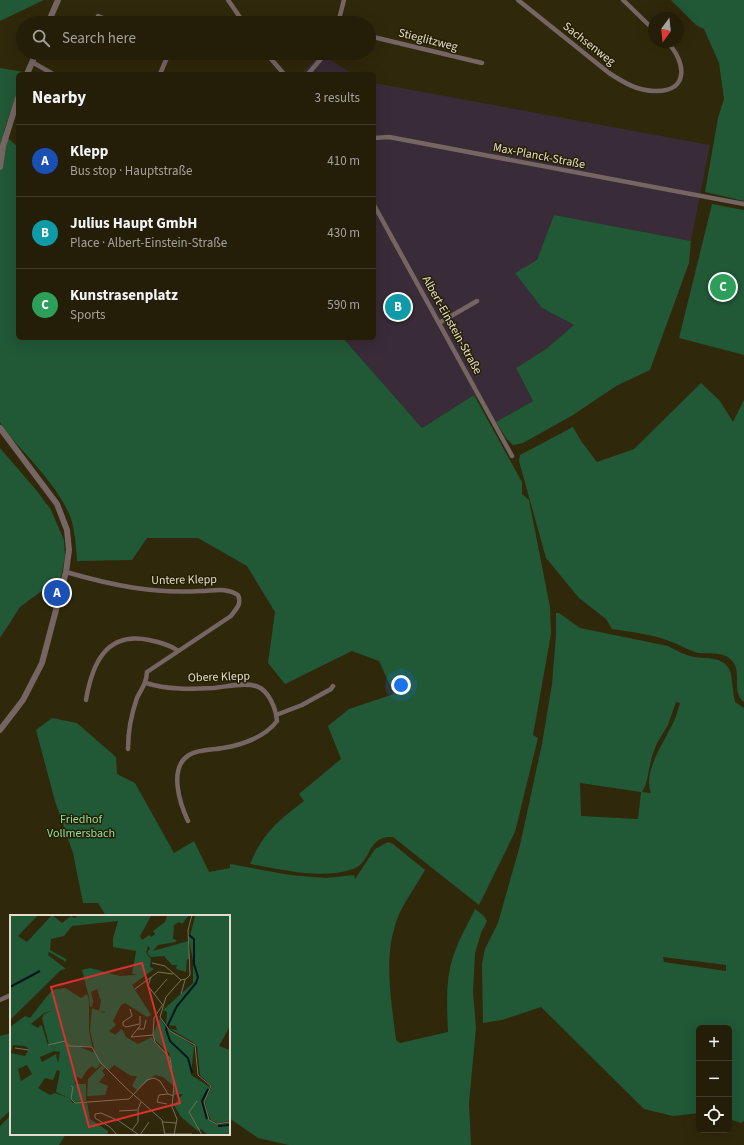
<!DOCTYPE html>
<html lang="en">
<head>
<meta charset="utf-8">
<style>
	:root { --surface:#241e08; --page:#302b16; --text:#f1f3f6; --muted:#a3a29c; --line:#413c29; --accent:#0b8043 }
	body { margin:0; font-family:"Source Sans 3",sans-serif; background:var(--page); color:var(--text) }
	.controls { position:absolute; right:12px; bottom:12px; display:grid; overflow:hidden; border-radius:6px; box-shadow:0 4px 16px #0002 }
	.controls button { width:36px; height:36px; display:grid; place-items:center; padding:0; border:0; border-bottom:1px solid var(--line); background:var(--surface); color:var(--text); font:20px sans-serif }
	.compass { position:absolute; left:648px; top:12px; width:36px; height:36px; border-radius:50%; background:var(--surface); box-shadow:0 4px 16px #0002; rotate:195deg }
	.you { position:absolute; left:401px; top:685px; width:14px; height:14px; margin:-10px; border:3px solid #fff; border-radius:50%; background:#1a73e8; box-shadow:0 0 0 6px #1a73e833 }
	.badge { display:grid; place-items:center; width:26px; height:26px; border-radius:50%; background:var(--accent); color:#fff; font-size:13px; font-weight:700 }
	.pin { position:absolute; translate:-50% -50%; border:2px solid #fff; box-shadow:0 1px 4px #0006 }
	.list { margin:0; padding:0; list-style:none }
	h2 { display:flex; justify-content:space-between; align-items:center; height:52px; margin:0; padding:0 16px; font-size:17px }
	h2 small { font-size:13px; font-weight:400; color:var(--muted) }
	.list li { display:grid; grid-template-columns:26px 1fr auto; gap:12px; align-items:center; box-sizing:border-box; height:72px; padding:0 16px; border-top:1px solid var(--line) }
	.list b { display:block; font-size:15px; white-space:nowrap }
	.list p { margin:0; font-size:13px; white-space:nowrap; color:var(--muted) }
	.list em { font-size:13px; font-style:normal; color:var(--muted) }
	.icon { flex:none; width:22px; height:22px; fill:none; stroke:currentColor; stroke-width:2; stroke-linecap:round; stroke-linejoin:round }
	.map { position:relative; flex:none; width:744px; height:1145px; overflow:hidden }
	.search { position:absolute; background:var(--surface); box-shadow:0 4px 16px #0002; left:16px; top:16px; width:360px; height:44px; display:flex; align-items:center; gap:10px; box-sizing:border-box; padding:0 14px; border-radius:22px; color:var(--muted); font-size:15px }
	.panel { position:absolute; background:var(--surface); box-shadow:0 4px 16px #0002; left:16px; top:72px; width:360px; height:268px; border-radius:6px }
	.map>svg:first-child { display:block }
	.industrial { fill:#392b37 }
	.green { fill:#215836; fill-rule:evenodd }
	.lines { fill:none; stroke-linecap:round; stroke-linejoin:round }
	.minor { stroke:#756663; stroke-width:4.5 }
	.tertiary { stroke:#756663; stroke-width:6 }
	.labels { text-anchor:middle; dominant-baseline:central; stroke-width:3; stroke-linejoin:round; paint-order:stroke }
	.street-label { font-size:12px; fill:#e2ddcc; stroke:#261f02 }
	.park-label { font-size:12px; fill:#8cdfa7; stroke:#261f02 }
	.inset-river { fill:none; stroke:#01171e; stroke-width:2 }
	.inset-road { fill:none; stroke:#777058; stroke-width:1 }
	.view { fill:#d73130; fill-opacity:0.15; stroke:#d73130; stroke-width:2 }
	.inset-edge { fill:none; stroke:#e2ddcc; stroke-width:2 }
</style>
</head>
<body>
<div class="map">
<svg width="744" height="1145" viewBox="0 0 744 1145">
	<rect width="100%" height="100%" fill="#30280b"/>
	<!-- industrial -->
	<path class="industrial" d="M320 55 327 58 353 74H301Z
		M374 83 710 145 691 241 554 215 537 260 542 308 574 325 546 349 516 368 533 401 496 422 474 395 422 428 343 338H374Z"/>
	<!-- green -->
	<path class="green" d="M0 0H44L0 21Z
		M671 0H744V201L705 192 718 118 724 99 719 63 704 29 696 25Z
		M0 68 24 72 23 74H18V89L4 131 9 139 18 147V338H343L422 428 474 395 522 482V494L529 500 550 607 551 634 533 735 538 738 515 832 479 905 393 837C366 835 372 863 353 869 321 880 282 869 250 864 263 833 278 821 304 801L299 794 341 759 328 726 349 709 394 694 379 661 352 651 285 684 268 663 275 612 247 566 198 538H147L132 560 77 561C76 546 75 530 70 516 57 485 26 455 4 430L0 422Z
		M712 204 744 210V355L679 338Z
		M554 215 691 241 689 263 650 370 616 386 573 415 523 443 513 445 506 438 496 422 533 401 516 368 546 349 574 325 542 308 515 273 537 260Z
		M701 383 720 401 733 422 744 400V702C731 692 742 673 733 662 723 649 707 656 695 652 686 649 678 644 669 641 651 634 631 632 612 629L606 619 579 598 546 558 519 461 520 455 573 427 581 441 597 462 634 449Z
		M0 448 37 491 51 510 64 540 65 557 61 577 20 607 0 638Z
		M556 613H559L580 628 668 646C677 651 685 655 694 657 707 659 724 656 730 671 732 676 733 694 735 702L744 708V1121L741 1123 729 1119V1028H699V1113L673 1116 644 1109 541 1007 502 1020 483 1023 482 964 485 949 498 923 520 845 542 744 552 684 556 636ZM676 702 680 703C678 709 677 715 674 721 666 739 642 772 651 793L642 792 646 784 652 756 657 743 668 725ZM580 783 641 792 638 819 581 816ZM663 957 726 965V971L664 962Z
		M52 718 77 723 116 757 117 774 135 783 174 853 194 841 209 872 230 868V864L290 875 326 878 354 875 355 879 375 849 388 842 393 844 425 870C417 884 407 898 400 912 382 952 391 998 396 1040L400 1043 448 1032C447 1006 445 979 454 954 459 939 468 924 475 909L484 916 487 921 481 933 475 953 473 992 476 1028 469 1103 471 1145H289L258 1138 229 1118V916H106L98 903H83L73 853 55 801 36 730Z
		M11 1033V1110L0 1120V1036Z
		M11 1115V1134H66L59 1145H0V1126Z"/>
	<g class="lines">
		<!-- minor -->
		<path class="minor" d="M228 0 244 23
			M518 0 609 73C623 82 637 91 655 91 690 92 686 61 667 42
			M623 0 654 30
			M98 16 116 23
			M338 23 344 0
			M369 36 482 63
			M266 53 284 74
			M32 62 53 74
			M160 74 169 53
			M308 74 326 53
			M374 138 389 137 744 204
			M374 205 512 456
			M439 323 477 301
			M66 572C111 585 153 594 200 591 214 591 226 587 238 595 242 604 236 609 231 616L147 672C146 685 142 687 137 698 131 715 128 731 128 749
			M146 683C168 690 191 689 213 688 227 687 242 682 256 686 269 690 276 709 277 721 265 737 242 745 223 748 212 750 199 749 189 755 168 768 180 804 188 821
			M86 700C92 664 106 631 149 640 159 642 168 644 177 650
			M276 715 302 705 331 689 333 686
			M0 1000 11 995"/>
		<!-- tertiary -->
		<path class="tertiary" d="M48 23 58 0
			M27 74 36 53
			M0 167 3 146 18 98
			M0 428 57 504 67 530 69 550 66 572 42 663 23 700 0 730"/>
	</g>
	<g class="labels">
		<!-- street labels -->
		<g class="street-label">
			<text transform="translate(428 40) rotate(14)">Stieglitzweg</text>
			<text transform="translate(589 44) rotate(38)">Sachsenweg</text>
			<text transform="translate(539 156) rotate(11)">Max-Planck-Straße</text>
			<text transform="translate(452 325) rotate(61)">Albert-Einstein-Straße</text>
			<text transform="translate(184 580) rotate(-1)">Untere Klepp</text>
			<text transform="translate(219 677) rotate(-2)">Obere Klepp</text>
		</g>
		<!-- park labels -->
		<g class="park-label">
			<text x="81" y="819">Friedhof<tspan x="81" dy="14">Vollmersbach</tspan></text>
		</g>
	</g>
	<!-- overview -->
	<g transform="translate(10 915)">
		<rect width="220" height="220" fill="#30280b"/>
		<path d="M0 0H28L8 21 17 27 42 0 52 8 61 1 64 3 70 0 141 1 130 21 132 25 139 20 141 22 145 19 143 16 155 7 157 1 179 0 172 9 169 7 164 10 163 24 167 25 165 27 148 30 143 36 178 26 180 44H177L176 57 166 54 167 50H162L154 41 141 42 137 38 140 33 134 27 138 31 136 38 141 44 140 52 144 54 122 70 141 100 137 102 115 88 111 90 103 106 106 110 99 116 105 120 112 114 116 122 128 129 142 122 146 129 158 139 163 159 159 138 144 124 143 119 150 103 156 113 184 131 181 160 200 172 195 178 193 187 198 204 208 210 220 208V220H198L191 214 188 216 171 202 164 190 173 179 164 180 165 172 153 162 145 160 127 175 122 171 127 161H121L104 150 99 155 91 149 86 154 82 151 78 154 71 164 66 161 65 169H76V186L65 187 59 183 63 188 77 187 80 204 98 216 97 220H0V112L15 101 20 103 42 75 55 73 71 83 77 79 79 86V115L82 131H67L85 138 80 115 82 93 94 98 96 97 89 96 91 86 87 74 81 77 83 86 82 92 80 91 79 82 72 55 80 53 110 61 124 60 126 59H122L126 36 103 32V23L108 6 62 11 54 21 41 24 40 35 56 44V47L39 37 38 40 56 54 51 55 0 105ZM44 95 34 99 32 103 39 130 41 129 44 135 41 130H38L32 111 30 110 28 113 21 109 34 98ZM3 130 15 131 19 134 15 141 1 138ZM44 136 50 137 48 148 46 139 32 147 30 142ZM17 150 22 159 11 166 8 154ZM47 155 50 156 46 177 59 183 45 178 40 180 28 173 35 163 43 165ZM220 0V111L209 131 220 135V206L208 208 201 205 198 199 195 186 202 171 190 160 187 131 181 126 160 114 167 115 166 111 156 110 157 97 153 95 183 68V45L178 21H180L185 1ZM92 150 95 153 92 156 95 160 89 167 98 171 95 180 77 181 78 164Z" fill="#215836" fill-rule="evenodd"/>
		<path class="inset-river" d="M179 20 184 24V49L188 62 186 68 167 91 156 114 160 126 178 143 182 158M0 72 30 56M197 204 192 186 198 174M208 211 220 210"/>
		<path class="inset-road" d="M182 0 178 15 180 60 176 64 171 65 156 82 150 102 160 116 185 130 188 160 201 171 194 187 199 205 207 209 220 207M142 48 155 51 171 65M141 62 138 71 152 89M125 74 148 57 163 59M144 79 157 64M171 79 175 65M153 89 144 103 143 120 145 127 160 143 164 170 162 192 167 204 164 220M120 94 122 101 113 107V110L116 112 129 109M130 101V111L121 122 143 120M127 114H134L136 105M38 130 55 126 59 131 82 132 90 147 116 173 152 205 155 220M5 133 19 135M61 171 63 172 61 184 65 188 119 184 137 165 144 163 150 166 158 179 164 181M187 186 179 197 192 220M157 189 147 187 149 180 158 179M109 196 127 195M153 207 166 208M122 215 128 207V194L131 187M155 219H182M107 220 100 212 85 203V199L91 198 109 206 129 220M130 220 139 207"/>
		<path class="view" d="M132 48 170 188 79 212 41 72Z"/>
		<rect width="220" height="220" class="inset-edge"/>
	</g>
</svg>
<div class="controls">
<button>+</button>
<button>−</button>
<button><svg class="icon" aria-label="locate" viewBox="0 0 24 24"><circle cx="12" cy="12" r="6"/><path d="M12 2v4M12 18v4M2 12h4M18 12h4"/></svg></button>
</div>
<svg class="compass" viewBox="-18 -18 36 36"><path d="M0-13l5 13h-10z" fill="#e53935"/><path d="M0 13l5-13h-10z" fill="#a3a29c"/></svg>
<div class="you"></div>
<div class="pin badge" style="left:57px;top:593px;background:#1a4fb4">A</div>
<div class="pin badge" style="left:398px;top:307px;background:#0f9aa8">B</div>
<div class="pin badge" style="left:723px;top:287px;background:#2e9e5b">C</div>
<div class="search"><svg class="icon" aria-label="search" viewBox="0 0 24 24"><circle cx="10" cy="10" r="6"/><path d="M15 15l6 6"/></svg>Search here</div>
<section class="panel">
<h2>Nearby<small>3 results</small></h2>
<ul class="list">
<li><span class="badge" style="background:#1a4fb4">A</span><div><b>Klepp</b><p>Bus stop · Hauptstraße</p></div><em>410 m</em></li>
<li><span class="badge" style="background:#0f9aa8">B</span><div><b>Julius Haupt GmbH</b><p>Place · Albert-Einstein-Straße</p></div><em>430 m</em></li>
<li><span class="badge" style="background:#2e9e5b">C</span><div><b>Kunstrasenplatz</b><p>Sports</p></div><em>590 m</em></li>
</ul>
</section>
</div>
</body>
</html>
